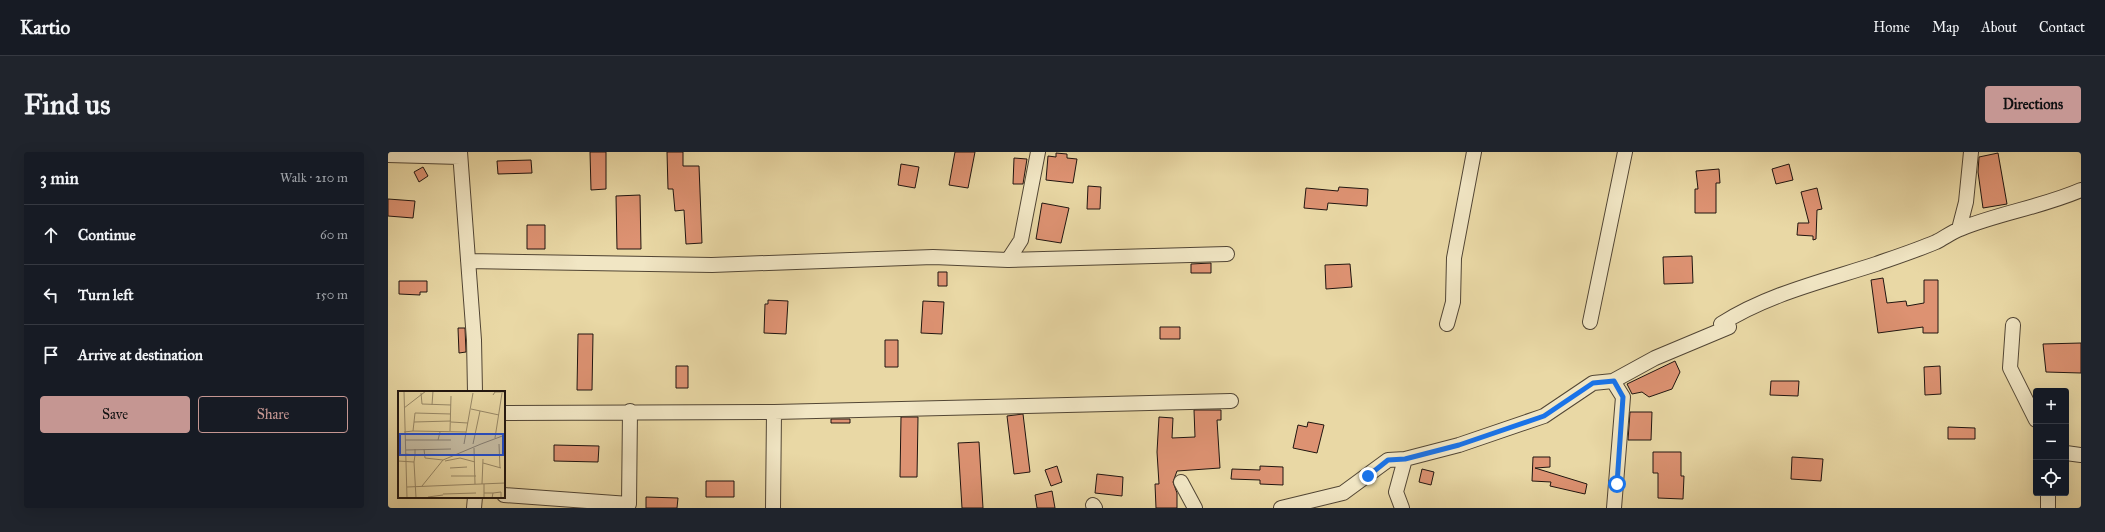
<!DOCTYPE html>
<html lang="en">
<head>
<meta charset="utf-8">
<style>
	:root { --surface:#171b24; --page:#20242c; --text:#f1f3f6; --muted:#9ea1a6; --line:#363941; --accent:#c59692 }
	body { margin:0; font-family:"IM FELL Great Primer",serif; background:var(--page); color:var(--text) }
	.controls { position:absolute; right:12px; bottom:12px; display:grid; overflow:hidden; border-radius:4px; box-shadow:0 4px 16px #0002 }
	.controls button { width:36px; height:36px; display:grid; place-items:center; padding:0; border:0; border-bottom:1px solid var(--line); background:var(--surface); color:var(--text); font:20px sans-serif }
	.stop { position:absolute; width:12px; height:12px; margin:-9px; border:3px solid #1a73e8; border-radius:50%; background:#fff }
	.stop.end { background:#1a73e8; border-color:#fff; box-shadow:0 1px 4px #0008 }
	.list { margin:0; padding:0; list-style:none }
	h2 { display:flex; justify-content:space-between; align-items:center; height:52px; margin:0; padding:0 16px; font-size:17px }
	h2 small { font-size:13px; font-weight:400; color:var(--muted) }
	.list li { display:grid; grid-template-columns:26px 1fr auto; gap:12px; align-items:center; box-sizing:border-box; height:60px; padding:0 16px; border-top:1px solid var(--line) }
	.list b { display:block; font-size:15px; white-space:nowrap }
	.list em { font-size:13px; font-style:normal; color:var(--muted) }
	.actions { display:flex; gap:8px; padding:12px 16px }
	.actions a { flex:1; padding:9px 0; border:1px solid var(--accent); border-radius:4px; text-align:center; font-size:14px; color:var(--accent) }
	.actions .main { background:var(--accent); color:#111 }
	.icon { flex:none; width:22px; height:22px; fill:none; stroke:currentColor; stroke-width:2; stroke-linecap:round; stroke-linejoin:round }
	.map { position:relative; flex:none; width:1693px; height:356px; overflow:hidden; border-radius:4px }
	header { display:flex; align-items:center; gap:24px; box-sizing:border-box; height:56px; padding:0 20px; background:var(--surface); border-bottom:1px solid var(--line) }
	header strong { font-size:19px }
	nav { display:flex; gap:22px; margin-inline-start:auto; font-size:14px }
	.intro { display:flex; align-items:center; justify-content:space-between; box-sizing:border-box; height:96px; padding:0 24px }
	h1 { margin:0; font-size:28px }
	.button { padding:10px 18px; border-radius:4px; background:var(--accent); color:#111; font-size:14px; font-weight:700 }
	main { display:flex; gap:24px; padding:0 24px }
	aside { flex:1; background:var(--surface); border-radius:4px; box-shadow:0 4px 16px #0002 }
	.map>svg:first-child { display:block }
	.building { fill:#dd9272; stroke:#201510 }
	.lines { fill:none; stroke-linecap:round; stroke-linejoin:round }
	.minor-casing { stroke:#524635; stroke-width:16 }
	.minor { stroke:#f1e6c4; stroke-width:14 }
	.route { stroke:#1a73e8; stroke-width:5 }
	.inset-road { fill:none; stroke:#998a69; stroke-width:1 }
	.view { fill:#1d4ed8; fill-opacity:0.15; stroke:#1d4ed8; stroke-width:2 }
	.inset-edge { fill:none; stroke:#201510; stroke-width:2 }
</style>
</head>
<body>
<header>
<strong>Kartio</strong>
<nav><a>Home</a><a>Map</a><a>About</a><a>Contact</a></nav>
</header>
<div class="intro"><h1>Find us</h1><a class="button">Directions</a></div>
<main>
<aside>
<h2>3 min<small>Walk · 210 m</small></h2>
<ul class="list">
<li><svg class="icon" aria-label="ahead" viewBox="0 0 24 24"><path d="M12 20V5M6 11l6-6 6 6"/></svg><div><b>Continue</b></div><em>60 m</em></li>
<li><svg class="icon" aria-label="left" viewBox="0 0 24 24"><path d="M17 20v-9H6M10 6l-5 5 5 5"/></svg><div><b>Turn left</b></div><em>150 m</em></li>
<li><svg class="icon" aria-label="arrive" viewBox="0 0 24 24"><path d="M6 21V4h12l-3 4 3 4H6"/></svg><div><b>Arrive at destination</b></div></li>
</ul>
<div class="actions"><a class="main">Save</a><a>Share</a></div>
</aside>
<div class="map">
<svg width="1693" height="356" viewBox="0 0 1693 356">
	<rect width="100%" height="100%" fill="#e9d8a5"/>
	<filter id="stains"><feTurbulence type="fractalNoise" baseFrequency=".005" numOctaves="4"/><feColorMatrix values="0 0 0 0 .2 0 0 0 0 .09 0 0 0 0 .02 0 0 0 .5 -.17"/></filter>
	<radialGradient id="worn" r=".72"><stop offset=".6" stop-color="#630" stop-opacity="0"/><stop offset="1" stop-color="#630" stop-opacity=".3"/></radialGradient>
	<!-- building -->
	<path class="building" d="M202 0H218V37L203 38Z
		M279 0H295V14H311L314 91 298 92 296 58 287 59 285 37H280Z
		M567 0H587L580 36 561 33Z
		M668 1 679 2V6L689 7 685 31 658 28 660 4 668 5Z
		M1610 1 1619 52 1595 56 1590 20 1591 5Z
		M626 6 639 7 635 32H625Z
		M143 8 144 21 110 22 109 9Z
		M513 12 531 15 527 36 510 33Z
		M1401 12 1405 28 1388 32 1384 17Z
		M35 15 40 24 31 30 26 20Z
		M1331 17 1332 31H1328V61H1307V37H1310L1308 19Z
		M700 34 713 35 712 57H699Z
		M951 35 980 37 979 54 940 51 939 58 916 56 918 36 950 39Z
		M1429 36 1434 57 1429 58 1428 87 1425 88V84L1409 83 1410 71H1421L1413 40Z
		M252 43 253 97H229L228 44Z
		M0 47 27 49 25 66 0 64Z
		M654 51 681 56 673 91 648 87Z
		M139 73H157V97H139Z
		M1304 104 1305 131 1276 132 1275 105Z
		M823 111V121H803V112Z
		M962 112 964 135 938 137 937 113Z
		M550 120H559V134H550Z
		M1495 126 1499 151 1518 149 1519 154 1536 151V128H1550V181H1535V175L1490 181 1483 128Z
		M11 129H39V140H32V143L11 142Z
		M380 148 400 149 398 182 376 181 377 152H380Z
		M535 149 556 150 554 182 533 181Z
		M772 175H792V187H772Z
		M70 176H77L78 200 71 201Z
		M190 182H205L204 238H189Z
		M497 188H510V215H497Z
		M1693 191V221L1658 220 1655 192Z
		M1287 209 1292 220 1284 237 1261 245 1254 240 1244 242 1239 232Z
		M288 214H300V236H288Z
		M1552 214 1553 242 1537 243 1536 215Z
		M1383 229H1411L1410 244 1382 243Z
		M806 258H833V268H829L832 316 789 319 785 330 789 341V356H768L767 332H771L769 300 771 265 785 266 784 286 807 285Z
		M1242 260H1264L1263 288H1240Z
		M635 262 642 320 626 322 619 264Z
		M513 265H530L529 325H512Z
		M443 267H462V271H443Z
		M920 270 936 273 929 301 905 296 910 273 919 275Z
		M1560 275 1587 276V287H1560Z
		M591 290 595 356H574L570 291Z
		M166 293 211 294 210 310 166 309Z
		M1265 300H1293V324H1296L1295 347 1270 346V321H1265Z
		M1145 305H1162V315L1147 316 1199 332 1197 342 1162 334 1163 330 1144 329Z
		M1404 305 1435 307 1433 329 1403 327Z
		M669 314 674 330 663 334 657 318Z
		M872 314 895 315V333L872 332V328L843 327 844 317 872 318Z
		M1034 317 1046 320 1043 333 1031 330Z
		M709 322 735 325 734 344 707 341Z
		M318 329H346V345H318Z
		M664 339 667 356H649L647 343Z
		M258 345 290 346 289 356H258Z"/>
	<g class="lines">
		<!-- minor casing -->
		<g class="minor-casing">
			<path id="minor" d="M72 0 86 188 87 240
				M0 3 72 5
				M1571 77 1578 50 1583 0
				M620 108 839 102
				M80 109 324 113 545 105 620 108 633 88 650 0
				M1202 170 1237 0
				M1059 172 1065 150 1066 106 1086 0
				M1333 172C1380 142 1436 129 1488 112 1508 105 1529 98 1548 90 1556 86 1564 80 1572 77 1611 61 1654 55 1693 38
				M1625 173 1622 216 1648 268
				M1225 229 1235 245 1226 356
				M116 261 386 260 843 249
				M1678 301 1693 303
				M793 330 807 356
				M116 343 241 352 242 259
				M705 353 707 356
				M86 356 87 345
				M385 356 386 260
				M893 356 955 341 1000 308 1017 307 1071 293 1156 264 1205 231 1225 229 1267 206 1341 175
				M1014 356 1008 340 1017 307
				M1660 356V341"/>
		</g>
		<!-- minor -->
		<use href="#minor" class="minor"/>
	</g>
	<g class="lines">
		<!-- route -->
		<path class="route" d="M980 324 1000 308 1017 307 1071 293 1156 264 1205 231 1226 229 1235 245 1229 332"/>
	</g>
	<!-- overview -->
	<g transform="translate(10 239)">
		<rect width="107" height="107" fill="#e9d8a5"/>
		<path class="inset-road" d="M6 0 9 107M23 2 24 13 53 14M95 4 97 1H107M34 14 35 0M6 17 28 0M73 18 101 24M16 31 53 30M53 31 70 32M15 40 68 41M52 40 53 5M6 41 15 40 17 22 53 23M97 47 104 2M7 49H40L42 41M40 49H53M66 53 75 2M75 53 82 20M83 53 107 44M101 53 102 77M76 57 77 93M26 58 27 67 45 69 83 53M8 59 53 58M7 63 17 64V58M0 70 16 71 17 64M47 70 62 67 77 71M16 71 18 107M85 72 103 77M52 77 69 76M53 85H78M84 93 85 68M24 95 45 69M9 96 107 92M86 102H95L94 107M95 102 103 101V107M45 103 78 102M30 106 45 104M86 107V93"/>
		<path class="view" d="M2 43H105V64H2Z"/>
		<rect width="107" height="107" class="inset-edge"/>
	</g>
	<rect width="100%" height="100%" filter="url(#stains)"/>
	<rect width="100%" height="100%" fill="url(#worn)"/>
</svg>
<div class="controls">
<button>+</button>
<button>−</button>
<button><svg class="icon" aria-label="locate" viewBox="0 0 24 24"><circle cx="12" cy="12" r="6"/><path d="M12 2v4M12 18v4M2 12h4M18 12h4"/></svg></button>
</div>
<div class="stop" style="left:1229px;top:332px"></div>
<div class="stop end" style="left:980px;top:324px"></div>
</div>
</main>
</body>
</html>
